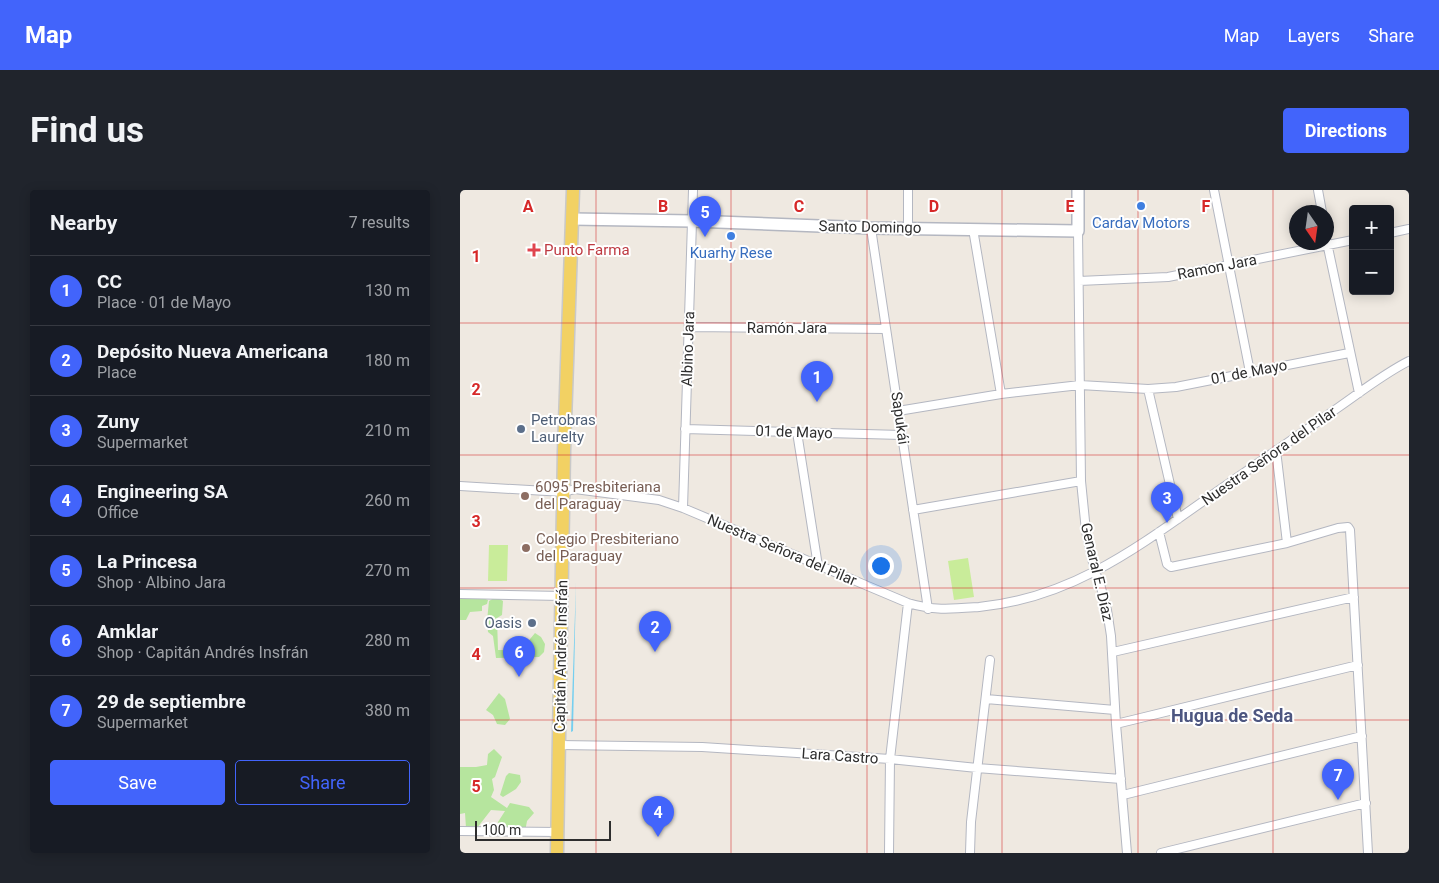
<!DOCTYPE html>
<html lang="en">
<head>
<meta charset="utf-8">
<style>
	:root { --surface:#171b24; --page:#20242c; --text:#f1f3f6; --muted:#9ea1a6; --line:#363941; --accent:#4264fb }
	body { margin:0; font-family:Roboto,sans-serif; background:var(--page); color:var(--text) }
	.controls { position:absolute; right:15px; top:15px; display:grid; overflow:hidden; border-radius:5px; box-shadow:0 2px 12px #0003 }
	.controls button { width:45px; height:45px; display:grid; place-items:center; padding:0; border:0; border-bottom:1px solid var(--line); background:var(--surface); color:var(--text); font:25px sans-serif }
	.compass { position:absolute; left:829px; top:15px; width:45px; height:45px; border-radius:50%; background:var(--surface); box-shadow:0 2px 12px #0003; rotate:167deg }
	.scale { position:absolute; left:15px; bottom:12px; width:136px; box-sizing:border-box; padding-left:5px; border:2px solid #2e2e2e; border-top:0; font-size:14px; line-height:18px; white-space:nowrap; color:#2e2e2e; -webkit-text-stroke:4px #fff; paint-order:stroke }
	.you { position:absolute; left:420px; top:375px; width:18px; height:18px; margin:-12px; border:4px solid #fff; border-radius:50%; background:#1a73e8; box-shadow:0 0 0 8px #1a73e833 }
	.badge { display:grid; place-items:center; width:32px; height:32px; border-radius:50%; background:var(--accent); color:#fff; font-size:16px; font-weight:700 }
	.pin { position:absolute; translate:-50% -41px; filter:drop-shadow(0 1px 2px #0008) }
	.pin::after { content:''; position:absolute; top:26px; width:18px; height:15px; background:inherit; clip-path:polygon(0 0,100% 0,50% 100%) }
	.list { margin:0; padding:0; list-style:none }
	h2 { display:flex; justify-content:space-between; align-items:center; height:65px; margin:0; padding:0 20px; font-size:21px }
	h2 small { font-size:16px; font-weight:400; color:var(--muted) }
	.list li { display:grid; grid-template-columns:32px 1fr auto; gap:15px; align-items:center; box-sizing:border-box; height:70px; padding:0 20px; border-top:1px solid var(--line) }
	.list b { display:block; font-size:19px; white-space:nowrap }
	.list p { margin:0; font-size:16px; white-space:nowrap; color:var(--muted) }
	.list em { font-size:16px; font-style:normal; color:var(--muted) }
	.actions { display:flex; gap:10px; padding:15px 20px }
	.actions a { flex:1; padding:11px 0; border:1px solid var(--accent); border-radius:5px; text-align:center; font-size:18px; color:var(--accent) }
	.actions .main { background:var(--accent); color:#fff }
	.map { position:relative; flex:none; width:949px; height:663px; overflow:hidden; border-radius:5px }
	header { display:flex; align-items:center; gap:30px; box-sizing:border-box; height:70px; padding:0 25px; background:var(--accent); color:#fff }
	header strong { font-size:24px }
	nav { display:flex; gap:28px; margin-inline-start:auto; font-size:18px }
	.intro { display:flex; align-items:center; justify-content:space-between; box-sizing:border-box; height:120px; padding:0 30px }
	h1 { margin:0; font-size:35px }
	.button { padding:12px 22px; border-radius:5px; background:var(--accent); color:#fff; font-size:18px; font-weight:700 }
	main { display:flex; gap:30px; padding:0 30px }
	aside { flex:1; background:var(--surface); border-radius:5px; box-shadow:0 2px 12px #0003 }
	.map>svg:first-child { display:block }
	.green { fill:#b6e59e }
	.pitch { fill:#c9ec9a }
	.water { fill:#75cff0 }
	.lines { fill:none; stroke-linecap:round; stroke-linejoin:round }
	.street-casing { stroke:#b4b7c1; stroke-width:10 }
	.secondary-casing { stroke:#b4b7c1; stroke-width:14 }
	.primary-casing { stroke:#c9c9c9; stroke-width:15 }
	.street { stroke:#fff; stroke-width:8 }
	.secondary { stroke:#fff; stroke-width:11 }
	.primary { stroke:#f2d163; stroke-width:12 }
	.grid { fill:none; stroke:#d62828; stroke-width:1; stroke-opacity:0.55 }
	.shop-dot { fill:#3f7fe0; stroke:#fff; stroke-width:2 }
	.health-dot { fill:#e0444e; stroke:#fff; stroke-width:2 }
	.service-dot { fill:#5c6f8a; stroke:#fff; stroke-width:2 }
	.education-dot { fill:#8d6e63; stroke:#fff; stroke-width:2 }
	.labels { text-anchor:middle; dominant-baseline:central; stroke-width:4; stroke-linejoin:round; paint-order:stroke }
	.shop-label { font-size:15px; fill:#366cbe; stroke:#fff }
	.street-label { font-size:15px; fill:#2e2e2e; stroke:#fff }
	.health-label { font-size:15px; fill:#be3a42; stroke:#fff; text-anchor:start }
	.service-label { font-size:15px; fill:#4e5e75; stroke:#fff; text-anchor:start }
	.education-label { font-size:15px; fill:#785e54; stroke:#fff; text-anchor:start }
	.quarter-label { font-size:18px; font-weight:bold; fill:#4d5680; stroke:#fff }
	.grid-label { font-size:16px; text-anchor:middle; font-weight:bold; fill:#d62828; stroke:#fff; stroke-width:4; stroke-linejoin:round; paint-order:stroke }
</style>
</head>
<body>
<header>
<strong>Map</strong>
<nav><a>Map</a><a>Layers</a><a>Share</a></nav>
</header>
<div class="intro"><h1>Find us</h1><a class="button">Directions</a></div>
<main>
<aside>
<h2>Nearby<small>7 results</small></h2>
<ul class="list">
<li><span class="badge">1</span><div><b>CC</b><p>Place · 01 de Mayo</p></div><em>130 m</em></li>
<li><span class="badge">2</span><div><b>Depósito Nueva Americana</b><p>Place</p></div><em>180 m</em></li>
<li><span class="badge">3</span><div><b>Zuny</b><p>Supermarket</p></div><em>210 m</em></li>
<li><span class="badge">4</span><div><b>Engineering SA</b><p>Office</p></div><em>260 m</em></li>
<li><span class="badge">5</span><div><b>La Princesa</b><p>Shop · Albino Jara</p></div><em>270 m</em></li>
<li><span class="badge">6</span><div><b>Amklar</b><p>Shop · Capitán Andrés Insfrán</p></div><em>280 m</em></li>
<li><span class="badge">7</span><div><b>29 de septiembre</b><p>Supermarket</p></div><em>380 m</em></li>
</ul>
<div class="actions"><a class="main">Save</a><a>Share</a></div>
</aside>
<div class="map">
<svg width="949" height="663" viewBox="0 0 949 663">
	<rect width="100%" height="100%" fill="#efe9e1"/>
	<!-- green -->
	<path class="green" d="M15 405 28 410 27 414 22 416V421L10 422 6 430H0V409Z
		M36 407 43 411 42 425 37 428 38 460H61L75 443 81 447 85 454 84 462 79 467 36 468 33 446 28 442 27 431 29 411Z
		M39 503 45 509 50 529 45 535 37 534 33 525 26 520Z
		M34 559 42 567 35 587 32 589 34 600 31 607 47 618 50 613 69 617 74 623 67 631 65 642 62 643 52 637 40 639 38 632 45 621 31 620 17 638H6L5 623 0 624V577H16L27 575 28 564Z
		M49 583 60 585 61 592 56 599 43 607 40 605 46 586Z"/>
	<!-- pitch -->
	<path class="pitch" d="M29 355H48L47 391H28Z
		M508 368 514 407 494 410 488 371Z"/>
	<!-- water -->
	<path class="water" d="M116 393 113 541 111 542Z"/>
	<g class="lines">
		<!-- street casing -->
		<g class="street-casing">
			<path id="street" d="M448 0V38
				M754 0 790 182
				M858 0 862 22
				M411 38 468 419
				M513 39 541 204
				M618 41 621 291 626 341 635 382 640 394 647 420 651 446 656 534 667 663
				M930 43 949 39
				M866 48 899 203
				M619 91 708 87 893 50
				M229 137 426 139
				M688 199 718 329
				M438 221 541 204 620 195 688 199 716 197 889 163
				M225 239 442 245
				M337 242 358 376
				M816 260 827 353
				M0 296 104 302 115 299 199 310 223 318 448 413C474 421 492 419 519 417 612 408 678 357 752 305 794 276 837 246 879 217 902 201 925 183 949 171
				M223 318 233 0
				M453 320 621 291
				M699 342 707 374 711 377 827 353 878 338 888 337 890 340 908 663
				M0 404 102 406
				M653 462 894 407
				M526 509 655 520
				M656 534 898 475
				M99 555 242 557 430 569 517 578 661 589
				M663 605 902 546
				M0 641 98 642
				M429 663 430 569 448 413
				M510 663 511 632 530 470
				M701 663 906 613"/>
		</g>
		<!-- secondary casing -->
		<g class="secondary-casing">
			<path id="secondary" d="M112 29 232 31 411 38 618 41V0"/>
		</g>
		<!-- primary casing -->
		<g class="primary-casing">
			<path id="primary" d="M97 663 104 261 113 0"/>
		</g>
		<!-- street -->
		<use href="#street" class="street"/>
		<!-- secondary -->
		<use href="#secondary" class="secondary"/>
		<!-- primary -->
		<use href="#primary" class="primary"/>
	</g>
	<!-- grid -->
	<path class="grid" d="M136 0V663M271 0V663M407 0V663M542 0V663M678 0V663M813 0V663M0 133H949M0 265H949M0 398H949M0 530H949"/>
	<!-- markers -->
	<g class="shop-dot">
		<circle cx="681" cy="16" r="5"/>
		<circle cx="271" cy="46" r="5"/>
	</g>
	<path class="health-dot" d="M71.5 52.5h5v5h5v5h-5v5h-5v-5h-5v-5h5z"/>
	<g class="service-dot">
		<circle cx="61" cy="239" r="5"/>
		<circle cx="72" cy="433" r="5"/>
	</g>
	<g class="education-dot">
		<circle cx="65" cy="306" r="5"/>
		<circle cx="66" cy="358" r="5"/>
	</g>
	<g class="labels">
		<!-- shop labels -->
		<g class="shop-label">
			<text x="681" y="33">Cardav Motors</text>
			<text x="271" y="63">Kuarhy Rese</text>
		</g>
		<!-- street labels -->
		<g class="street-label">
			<text transform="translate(410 37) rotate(1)">Santo Domingo</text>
			<text transform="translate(757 77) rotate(-11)">Ramon Jara</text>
			<text x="327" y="138">Ramón Jara</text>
			<text transform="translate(228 159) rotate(-88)">Albino Jara</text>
			<text transform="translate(789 182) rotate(-11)">01 de Mayo</text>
			<text transform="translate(440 228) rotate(82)">Sapukái</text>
			<text transform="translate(334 242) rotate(2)">01 de Mayo</text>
			<text transform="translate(809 266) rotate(-35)">Nuestra Señora del Pilar</text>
			<text transform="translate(322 360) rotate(23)">Nuestra Señora del Pilar</text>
			<text transform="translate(637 382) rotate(77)">Genaral E. Díaz</text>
			<text transform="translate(101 466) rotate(-89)">Capitán Andrés Insfrán</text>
			<text transform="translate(380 566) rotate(4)">Lara Castro</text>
		</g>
		<!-- health labels -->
		<g class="health-label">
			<text x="84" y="60">Punto Farma</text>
		</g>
		<!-- service labels -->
		<g class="service-label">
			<text x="71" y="230">Petrobras<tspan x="71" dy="17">Laurelty</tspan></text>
			<text x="62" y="433" text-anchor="end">Oasis</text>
		</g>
		<!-- education labels -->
		<g class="education-label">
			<text x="75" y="297">6095 Presbiteriana<tspan x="75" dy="17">del Paraguay</tspan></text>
			<text x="76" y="349">Colegio Presbiteriano<tspan x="76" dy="17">del Paraguay</tspan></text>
		</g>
		<!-- quarter labels -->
		<g class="quarter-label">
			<text x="772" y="525">Hugua de Seda</text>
		</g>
	</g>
	<g class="grid-label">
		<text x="68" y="22">A</text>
		<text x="203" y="22">B</text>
		<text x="339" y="22">C</text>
		<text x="474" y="22">D</text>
		<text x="610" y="22">E</text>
		<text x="746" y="22">F</text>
		<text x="16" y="72">1</text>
		<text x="16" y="205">2</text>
		<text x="16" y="337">3</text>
		<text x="16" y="470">4</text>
		<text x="16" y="602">5</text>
	</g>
</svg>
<div class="controls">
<button>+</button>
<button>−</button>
</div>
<svg class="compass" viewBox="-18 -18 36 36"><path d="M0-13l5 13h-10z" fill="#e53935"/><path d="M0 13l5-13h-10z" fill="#9ea1a6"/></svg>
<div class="scale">100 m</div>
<div class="you"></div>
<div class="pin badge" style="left:357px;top:212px">1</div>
<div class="pin badge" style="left:195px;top:462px">2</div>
<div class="pin badge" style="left:707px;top:333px">3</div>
<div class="pin badge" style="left:198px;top:647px">4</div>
<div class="pin badge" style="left:245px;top:47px">5</div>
<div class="pin badge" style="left:59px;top:487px">6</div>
<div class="pin badge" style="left:878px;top:610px">7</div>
</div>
</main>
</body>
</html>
